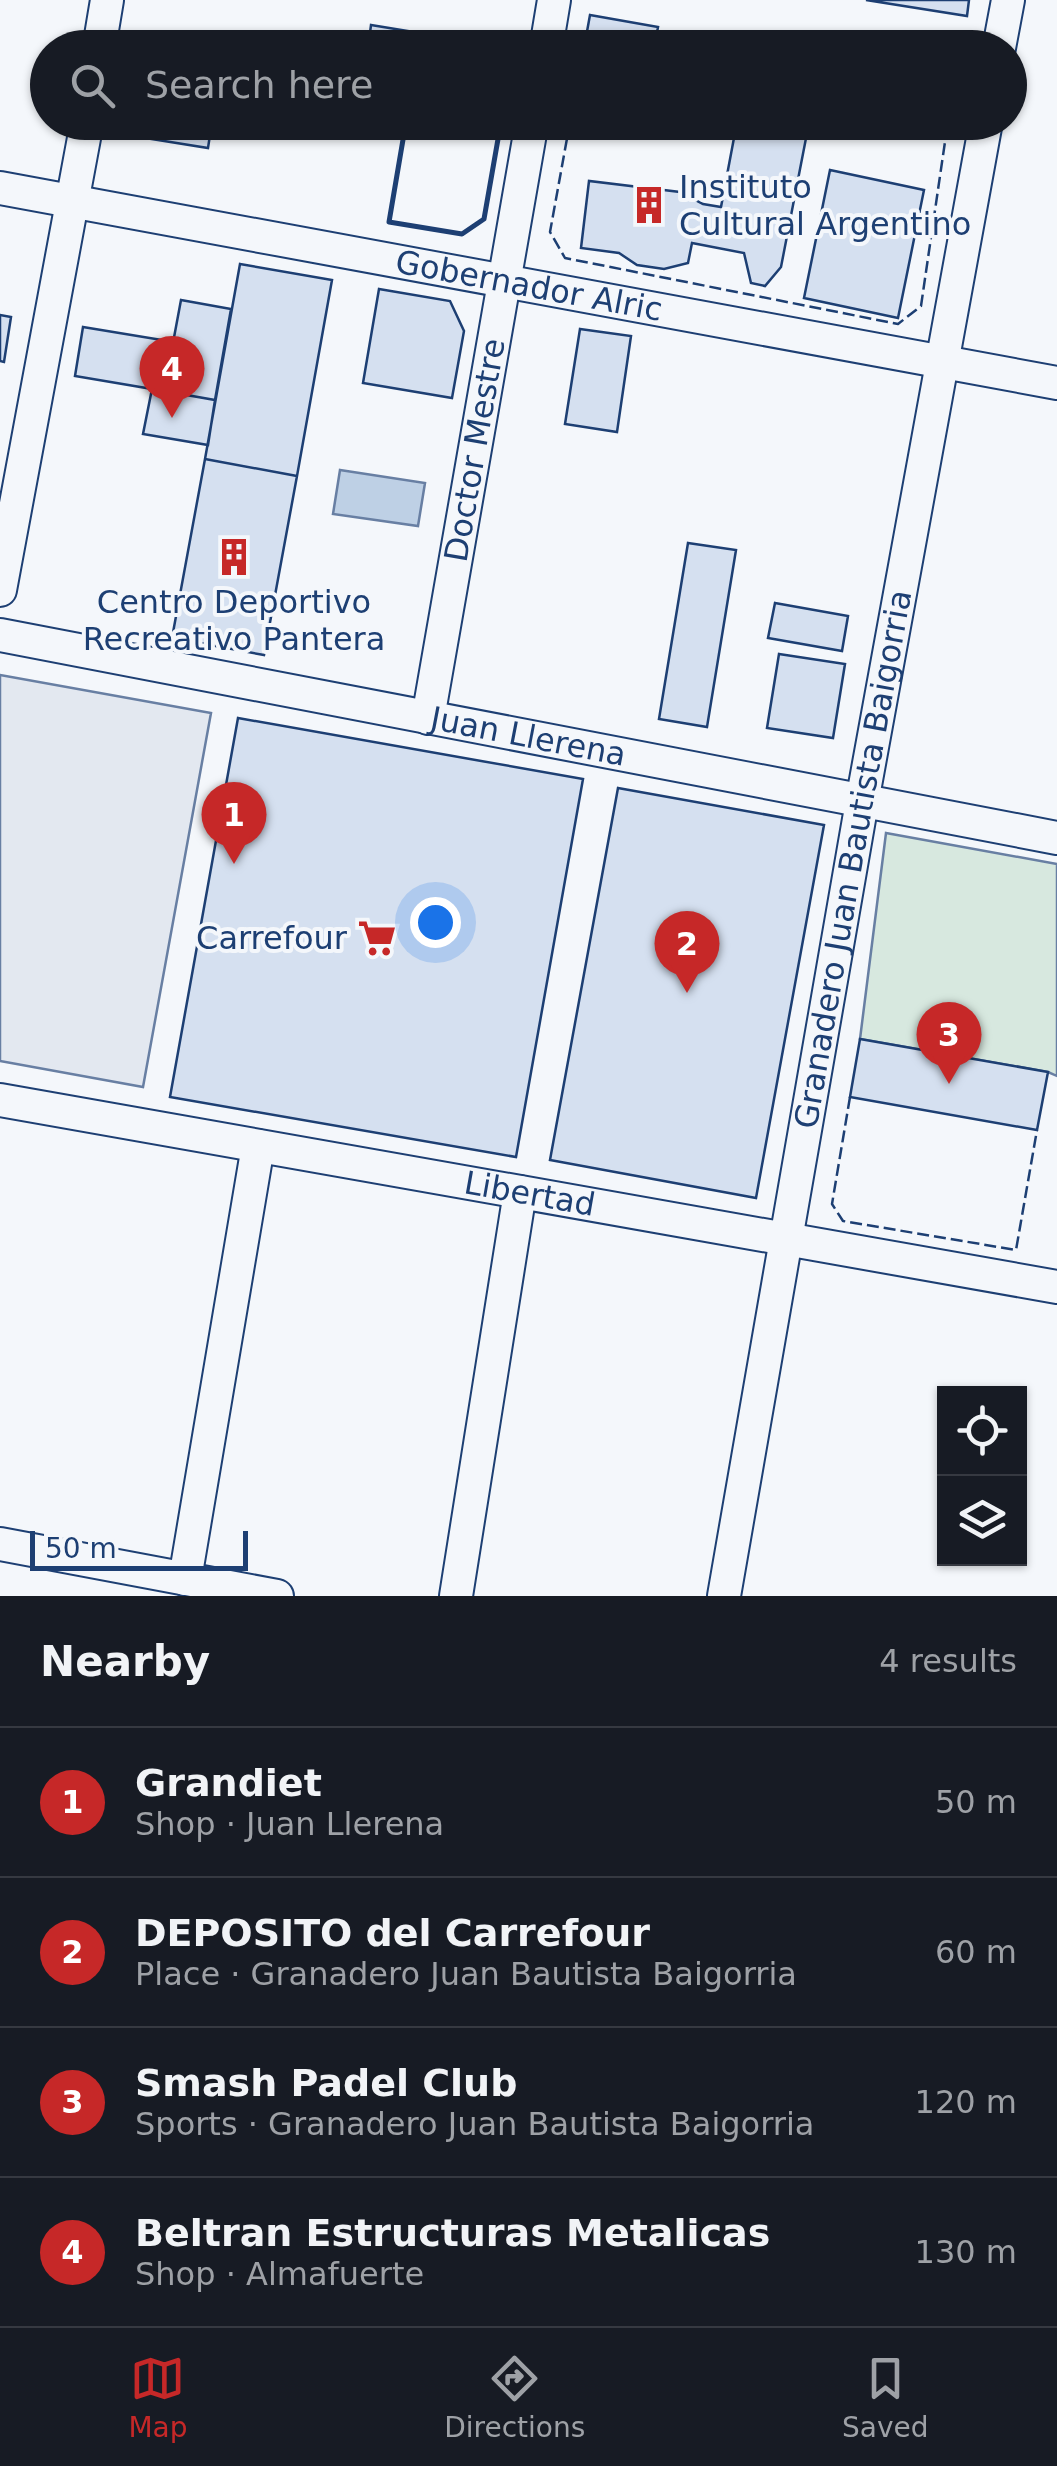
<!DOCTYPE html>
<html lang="en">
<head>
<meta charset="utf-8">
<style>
	:root { --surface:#171b24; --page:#242831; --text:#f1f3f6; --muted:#9ea1a6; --line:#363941; --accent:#c62828 }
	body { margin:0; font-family:"DejaVu Sans",sans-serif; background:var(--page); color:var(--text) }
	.controls { position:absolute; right:30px; bottom:30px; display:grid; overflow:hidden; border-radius:0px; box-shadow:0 2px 8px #0004 }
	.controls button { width:90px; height:90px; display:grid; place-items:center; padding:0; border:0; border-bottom:2px solid var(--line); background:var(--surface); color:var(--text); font:50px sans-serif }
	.scale { position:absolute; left:30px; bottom:25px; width:218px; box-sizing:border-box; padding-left:10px; border:5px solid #1d3f73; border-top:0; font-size:28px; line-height:35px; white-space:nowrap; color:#1d3f73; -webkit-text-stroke:8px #f4f7fb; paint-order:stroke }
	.you { position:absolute; left:435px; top:922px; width:35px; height:35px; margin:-25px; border:8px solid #fff; border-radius:50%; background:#1a73e8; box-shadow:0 0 0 15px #1a73e833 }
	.badge { display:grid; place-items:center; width:65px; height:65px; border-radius:50%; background:var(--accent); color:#fff; font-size:32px; font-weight:700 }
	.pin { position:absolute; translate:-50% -82px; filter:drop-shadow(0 2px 5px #0008) }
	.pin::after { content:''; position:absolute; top:52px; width:35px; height:30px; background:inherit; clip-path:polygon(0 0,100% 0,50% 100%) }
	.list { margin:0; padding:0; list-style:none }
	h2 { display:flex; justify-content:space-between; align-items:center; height:130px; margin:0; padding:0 40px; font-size:42px }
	h2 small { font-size:32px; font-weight:400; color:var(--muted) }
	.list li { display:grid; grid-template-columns:65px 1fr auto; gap:30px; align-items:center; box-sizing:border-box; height:150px; padding:0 40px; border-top:2px solid var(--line) }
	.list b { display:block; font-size:38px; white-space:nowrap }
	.list p { margin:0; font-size:32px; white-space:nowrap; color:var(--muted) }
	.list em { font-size:32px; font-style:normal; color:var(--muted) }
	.icon { flex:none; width:55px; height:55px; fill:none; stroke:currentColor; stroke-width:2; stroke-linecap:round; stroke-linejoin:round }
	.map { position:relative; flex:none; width:1057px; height:1596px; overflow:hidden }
	.search { position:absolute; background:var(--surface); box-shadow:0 2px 8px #0004; left:30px; right:30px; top:30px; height:110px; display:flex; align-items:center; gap:25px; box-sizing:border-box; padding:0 35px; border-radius:55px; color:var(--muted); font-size:38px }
	.sheet { height:730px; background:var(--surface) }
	nav { display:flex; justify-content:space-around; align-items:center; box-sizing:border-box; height:140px; border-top:2px solid var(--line); background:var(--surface); font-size:28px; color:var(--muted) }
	nav a { display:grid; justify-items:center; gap:5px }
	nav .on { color:var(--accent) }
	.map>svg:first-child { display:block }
	.green { fill:#d7e8df; stroke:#687fa3; stroke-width:2.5 }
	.parking { fill:#e3e8f0; stroke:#687fa3; stroke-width:2.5 }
	.water { fill:#bed0e5; stroke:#687fa3; stroke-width:2.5 }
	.building { fill:#d5e0f0; stroke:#1d3f73; stroke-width:2.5 }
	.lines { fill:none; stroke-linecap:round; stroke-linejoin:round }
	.minor-casing { stroke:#1d3f73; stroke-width:36 }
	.minor { stroke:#f4f7fb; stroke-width:32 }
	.fence { stroke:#1d3f73; stroke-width:2.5; stroke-dasharray:12 5; stroke-linecap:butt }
	.wall { stroke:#1d3f73; stroke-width:5 }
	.labels { text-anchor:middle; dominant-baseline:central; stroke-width:8; stroke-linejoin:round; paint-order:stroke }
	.poi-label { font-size:32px; fill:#1d3f73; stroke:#f4f7fb; text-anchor:start }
	.street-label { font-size:32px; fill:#1d3f73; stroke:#f4f7fb }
</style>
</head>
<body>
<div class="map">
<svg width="1057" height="1596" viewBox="0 0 1057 1596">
	<rect width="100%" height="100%" fill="#f4f7fb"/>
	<!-- green -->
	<path class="green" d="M886 833 1057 864V1076L1048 1072 860 1039Z"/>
	<!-- parking -->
	<path class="parking" d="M0 675 211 713 143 1087 0 1061Z"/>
	<!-- water -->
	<path class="water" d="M340 470 425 483 418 526 333 514Z"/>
	<!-- building -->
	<path class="building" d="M866 0H969L967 16Z
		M590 15 658 27 654 48H584Z
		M371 25 505 47 368 48Z
		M116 122H212L208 148 114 133Z
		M737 122H780L808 128 781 267 765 286 751 283 744 253 692 243 688 263 664 269 637 265 619 253 581 248 589 181 680 192 703 204 721 207Z
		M883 122H948L946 135Z
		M830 170 924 190 898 318 804 298Z
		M240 264 332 280 297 476 205 459Z
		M379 289 450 301 464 331 452 398 363 383Z
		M181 300 231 309 215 400 164 391Z
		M0 315 11 317 4 362 0 361Z
		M83 327 174 342 164 391 75 376Z
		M580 329 631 336 617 432 565 424Z
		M152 389 215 400 208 445 143 434Z
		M205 459 297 476 264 655 172 638Z
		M688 543 736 550 707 727 659 719Z
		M775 603 848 616 842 651 768 638Z
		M779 654 845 664 833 738 767 728Z
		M238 718 583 779 516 1157 170 1097Z
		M618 788 824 825 756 1198 550 1160Z
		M860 1039 1048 1072 1037 1130 850 1097Z"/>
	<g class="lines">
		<!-- minor casing -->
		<g class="minor-casing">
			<g id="minor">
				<path d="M99 48 107 0"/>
				<path d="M546 48 554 0"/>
				<path d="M999 48 1008 0"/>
				<path id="s1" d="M0 188 1057 383"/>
				<path d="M0 590 87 122"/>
				<path id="s2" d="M0 635 1057 838"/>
				<path id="s3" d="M428 718 532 122"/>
				<path id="s4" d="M0 1100 1057 1287"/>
				<path d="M0 1544 277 1596"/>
				<path d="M185 1579 258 1146"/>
				<path d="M456 1596 520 1192"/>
				<path id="s5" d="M724 1596 862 802 986 122"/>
			</g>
		</g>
		<!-- minor -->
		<use href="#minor" class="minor"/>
		<!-- fence -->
		<path class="fence" d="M570 122 550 232 565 258 898 324 921 306 946 135
			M850 1097 832 1204 843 1221 1016 1250 1037 1130"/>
		<!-- wall -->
		<path class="wall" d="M406 122 389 222 462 234 484 219 501 122"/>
	</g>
	<!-- icons -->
	<defs>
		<g id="building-bare" transform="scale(3)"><path d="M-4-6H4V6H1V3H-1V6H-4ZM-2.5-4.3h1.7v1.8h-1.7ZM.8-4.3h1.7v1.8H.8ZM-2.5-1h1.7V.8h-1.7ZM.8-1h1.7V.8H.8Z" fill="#c62828" stroke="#f4f7fb" stroke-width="2.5" paint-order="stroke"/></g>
		<g id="supermarket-bare" transform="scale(3)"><path d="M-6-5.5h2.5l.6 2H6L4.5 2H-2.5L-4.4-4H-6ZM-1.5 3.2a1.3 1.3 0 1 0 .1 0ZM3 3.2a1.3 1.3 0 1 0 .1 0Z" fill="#c62828" stroke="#f4f7fb" stroke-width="2.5" paint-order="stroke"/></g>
	</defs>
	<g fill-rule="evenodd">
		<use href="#building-bare" x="649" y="205"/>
		<use href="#building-bare" x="234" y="557"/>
		<use href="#supermarket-bare" x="377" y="938"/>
	</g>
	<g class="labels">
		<!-- poi labels -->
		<g class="poi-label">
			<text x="679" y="187">Instituto<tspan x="679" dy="37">Cultural Argentino</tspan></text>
			<text x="234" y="602" text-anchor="middle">Centro Deportivo<tspan x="234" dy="37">Recreativo Pantera</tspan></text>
			<text x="347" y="938" text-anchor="end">Carrefour</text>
		</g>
		<!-- street labels -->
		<g class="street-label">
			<text stroke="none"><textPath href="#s1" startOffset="538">Gobernador Alric</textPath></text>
			<text stroke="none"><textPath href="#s3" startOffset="272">Doctor Mestre</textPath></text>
			<text stroke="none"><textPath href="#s2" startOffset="538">Juan Llerena</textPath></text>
			<text stroke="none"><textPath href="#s5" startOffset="748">Granadero Juan Bautista Baigorria</textPath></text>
			<text stroke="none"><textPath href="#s4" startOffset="538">Libertad</textPath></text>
		</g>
	</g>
</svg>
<div class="controls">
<button><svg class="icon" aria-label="locate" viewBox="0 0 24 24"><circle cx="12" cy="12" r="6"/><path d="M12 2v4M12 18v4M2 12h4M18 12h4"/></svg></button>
<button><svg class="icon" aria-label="layers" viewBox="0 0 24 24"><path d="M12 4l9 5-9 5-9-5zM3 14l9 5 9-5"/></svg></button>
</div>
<div class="scale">50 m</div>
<div class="you"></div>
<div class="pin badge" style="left:234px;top:864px">1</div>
<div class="pin badge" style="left:687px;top:993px">2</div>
<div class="pin badge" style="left:949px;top:1084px">3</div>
<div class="pin badge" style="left:172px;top:418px">4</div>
<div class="search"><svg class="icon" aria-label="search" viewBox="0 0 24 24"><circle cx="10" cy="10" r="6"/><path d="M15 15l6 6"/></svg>Search here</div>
</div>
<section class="sheet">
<h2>Nearby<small>4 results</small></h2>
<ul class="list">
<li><span class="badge">1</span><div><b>Grandiet</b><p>Shop · Juan Llerena</p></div><em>50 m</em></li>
<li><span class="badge">2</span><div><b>DEPOSITO del Carrefour</b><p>Place · Granadero Juan Bautista Baigorria</p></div><em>60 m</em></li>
<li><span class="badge">3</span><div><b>Smash Padel Club</b><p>Sports · Granadero Juan Bautista Baigorria</p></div><em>120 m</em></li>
<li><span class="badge">4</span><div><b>Beltran Estructuras Metalicas</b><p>Shop · Almafuerte</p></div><em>130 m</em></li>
</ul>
</section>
<nav>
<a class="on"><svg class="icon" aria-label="map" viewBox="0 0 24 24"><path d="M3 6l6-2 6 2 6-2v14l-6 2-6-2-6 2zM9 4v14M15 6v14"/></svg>Map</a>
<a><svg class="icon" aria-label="directions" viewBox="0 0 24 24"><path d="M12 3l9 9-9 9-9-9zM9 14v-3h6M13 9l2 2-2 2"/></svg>Directions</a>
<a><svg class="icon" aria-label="saved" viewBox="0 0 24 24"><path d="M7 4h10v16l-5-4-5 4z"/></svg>Saved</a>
</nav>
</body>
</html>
